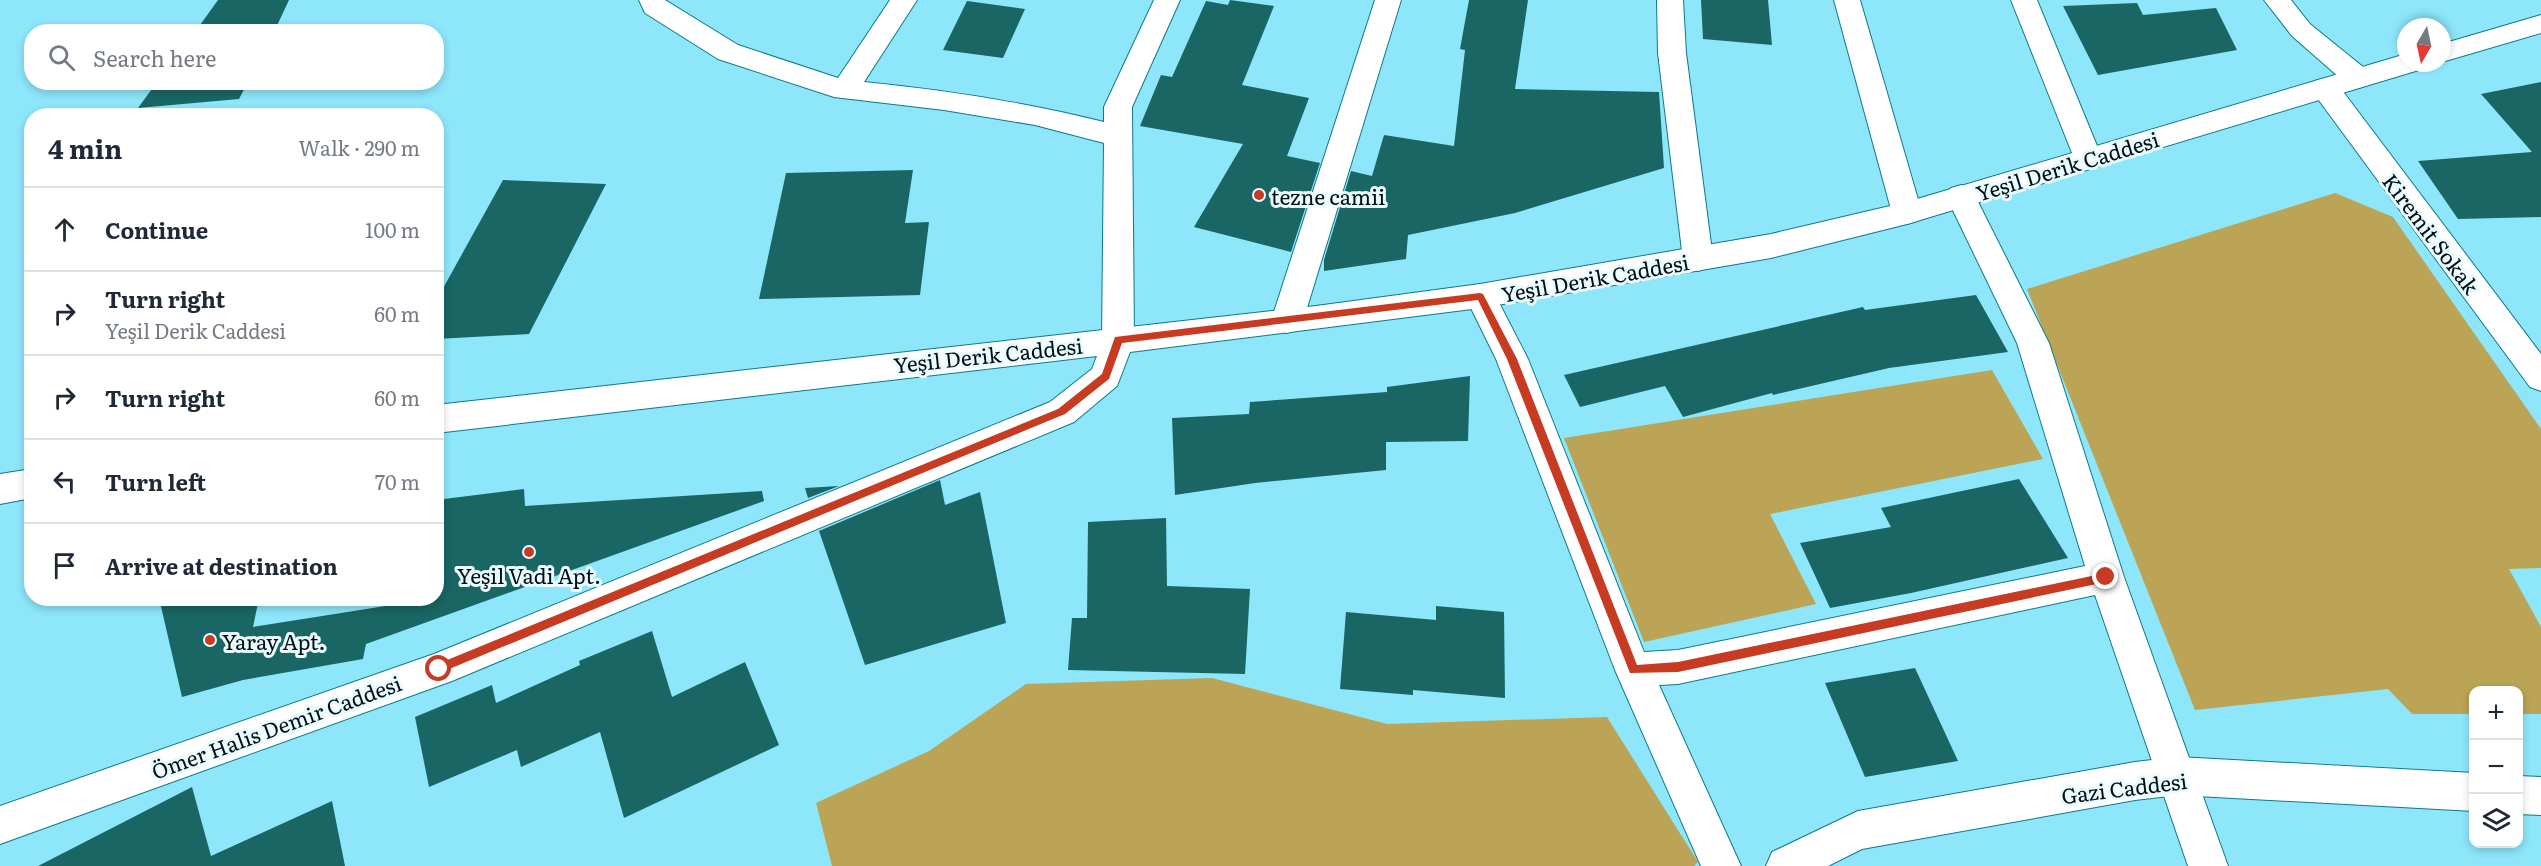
<!DOCTYPE html>
<html lang="en">
<head>
<meta charset="utf-8">
<style>
	:root { --surface:#fff; --page:#f2f2f3; --text:#1f2937; --muted:#747a83; --line:#e0e1e3 }
	body { margin:0; font-family:Literata,serif; background:var(--page); color:var(--text) }
	.controls { position:absolute; right:18px; bottom:18px; display:grid; overflow:hidden; border-radius:12px; box-shadow:0 3px 9px #0003 }
	.controls button { width:54px; height:54px; display:grid; place-items:center; padding:0; border:0; border-bottom:2px solid var(--line); background:var(--surface); color:var(--text); font:30px sans-serif }
	.compass { position:absolute; left:2397px; top:18px; width:54px; height:54px; border-radius:50%; background:var(--surface); box-shadow:0 3px 9px #0003; rotate:189deg }
	.stop { position:absolute; width:18px; height:18px; margin:-14px; border:4px solid #c63b21; border-radius:50%; background:#fff }
	.stop.end { background:#c63b21; border-color:#fff; box-shadow:0 2px 6px #0008 }
	.list { margin:0; padding:0; list-style:none }
	h2 { display:flex; justify-content:space-between; align-items:center; height:78px; margin:0; padding:0 24px; font-size:26px }
	h2 small { font-size:20px; font-weight:400; color:var(--muted) }
	.list li { display:grid; grid-template-columns:39px 1fr auto; gap:18px; align-items:center; box-sizing:border-box; height:84px; padding:0 24px; border-top:2px solid var(--line) }
	.list b { display:block; font-size:22px; white-space:nowrap }
	.list p { margin:0; font-size:20px; white-space:nowrap; color:var(--muted) }
	.list em { font-size:20px; font-style:normal; color:var(--muted) }
	.icon { flex:none; width:33px; height:33px; fill:none; stroke:currentColor; stroke-width:2; stroke-linecap:round; stroke-linejoin:round }
	.map { position:relative; flex:none; width:2541px; height:866px; overflow:hidden }
	.search { position:absolute; background:var(--surface); box-shadow:0 3px 9px #0003; left:24px; top:24px; width:420px; height:66px; display:flex; align-items:center; gap:15px; box-sizing:border-box; padding:0 21px; border-radius:24px; color:var(--muted); font-size:22px }
	.panel { position:absolute; background:var(--surface); box-shadow:0 3px 9px #0003; left:24px; top:108px; width:420px; height:498px; border-radius:24px }
	.map>svg:first-child { display:block }
	.green { fill:#bba455 }
	.building { fill:#196665 }
	.lines { fill:none; stroke-linecap:round; stroke-linejoin:round }
	.street-casing { stroke:#0e798a; stroke-width:2 }
	.secondary-casing { stroke:#0e798a; stroke-width:2 }
	.street { fill:#fff; fill-rule:evenodd }
	.secondary { fill:#fff; fill-rule:evenodd }
	.route { fill:#c63b21 }
	.poi-dot { fill:#c63b21; stroke:#eafbff; stroke-width:2 }
	.labels { text-anchor:middle; dominant-baseline:central; stroke-width:6; stroke-linejoin:round; paint-order:stroke }
	.street-label { font-size:21px; fill:#000f13; stroke:#eafbff }
	.poi-label { font-size:21px; fill:#000f13; stroke:#eafbff; text-anchor:start }
</style>
</head>
<body>
<div class="map">
<svg width="2541" height="866" viewBox="0 0 2541 866">
	<rect width="100%" height="100%" fill="#8de6fa"/>
	<!-- green -->
	<path class="green" d="M2335 193 2393 217 2541 429V568L2509 569 2541 627V714H2519L2518 690H2474L2473 714H2412L2388 689 2195 710 2027 289Z
		M1992 370 2043 459 1770 514 1816 604 1644 642 1564 438Z
		M1212 678 1387 724 1607 717 1698 862 1694 866H832L816 803 929 751 1026 684Z"/>
	<!-- building -->
	<path class="building" d="M218 0H289L274 32H195Z
		M1230 0 1274 6 1242 85 1309 98 1287 156 1320 163 1291 252 1194 227 1243 144 1140 126 1161 75 1172 77 1206 1 1228 5Z
		M1469 0H1528L1515 89 1659 92 1664 168 1515 213 1408 235 1406 259 1324 271V260L1351 171 1372 176 1384 135 1454 146 1465 50 1460 49Z
		M1701 0H1768L1772 45 1703 39Z
		M967 1 1025 9 1003 58 943 50Z
		M2137 3 2143 15 2216 8 2237 50 2098 75 2063 6Z
		M157 82H248L239 99 138 108Z
		M2541 82V217L2458 219 2418 161 2532 152 2481 94Z
		M913 170 905 223 929 222 920 295 759 299 786 173Z
		M503 180 606 184 529 334 436 339V301Z
		M1976 295 2008 352 1889 368 1773 395 1772 393 1683 417 1665 386 1580 407 1564 375 1863 307 1865 310Z
		M1470 376 1468 441 1386 442V470L1255 483 1175 495 1172 418 1249 414 1250 402 1387 392V387Z
		M2019 479 2068 558 1911 593 1830 608 1800 543 1891 527 1881 508Z
		M940 480 945 505 980 492 1006 623 865 665 819 531Z
		M839 486 808 498 805 488Z
		M524 489 525 506 762 491 764 501 366 644 363 659 243 680 182 697 159 598H259L253 627 436 598V500Z
		M1166 518 1167 586 1250 589 1245 674 1068 670 1072 618H1087L1088 522Z
		M1436 606 1504 612 1505 698 1413 690V695L1340 689 1346 612 1436 620Z
		M652 631 672 697 745 662 779 745 624 818 600 732 521 767 517 750 429 787 415 717 492 685 496 703 580 665 579 661Z
		M1915 668 1958 761 1865 777 1825 683Z
		M192 787 211 856 332 801 345 866H38Z"/>
	<g class="lines">
		<!-- street casing -->
		<g class="street-casing">
			<path id="street" d="M639 0H665L738 45 838 78 890 0H917L864 82C945 90 1024 102 1104 122V107L1154 0H1180L1132 107 1134 340 1129 349 1118 353 1107 349 1102 340 1104 143 1035 125 944 110 834 97 718 59 645 13Z
				M1375 0H1401L1303 321 1298 330 1287 333 1276 330 1271 321Z
				M1657 0H1683L1686 53 1713 259 1709 267 1698 271 1687 267 1683 259 1658 53Z
				M1834 0H1860L1922 213 1917 221 1907 224 1897 221 1892 213Z
				M2011 0H2037L2102 158 2098 165 2088 169 2078 165 2074 158Z
				M2264 0H2291L2310 24 2368 71 2372 78 2368 85 2358 88 2348 85 2292 36Z
				M2325 78 2335 81 2541 354V391L2530 387 2315 95 2311 88 2315 81Z
				M1961 185 1971 188 2049 343 2124 577 2228 866H2188L2095 595 1678 684 1659 685 1741 866H1701L1615 670 1496 359 1465 296 1469 287 1480 284 1491 287 1528 359 1644 652 1678 650 2085 566 2017 343 1946 196 1951 188Z"/>
		</g>
		<!-- secondary casing -->
		<g class="secondary-casing">
			<path id="secondary" d="M2541 15V33L2442 62V44Z
				M2406 54V63H2423L2419 70 1907 224 1771 258 1480 308 1130 352 1117 386 1074 422 452 681 0 844V806L434 654 1050 402 1092 369 1097 356 436 433V405L1316 306 1480 284 1771 234 1907 202Z
				M32 469V498L0 504V474Z
				M2178 757 2474 773V811L2178 795 2135 800 1862 849 1828 866H1766L1772 852 1858 811 2135 762Z
				M2518 776 2541 777V815L2518 814Z"/>
		</g>
		<!-- street -->
		<use href="#street" class="street"/>
		<!-- secondary -->
		<use href="#secondary" class="secondary"/>
	</g>
	<!-- route -->
	<path class="route" d="M1480 293 1483 294 1517 359 1637 665 1678 662 2106 573 2111 577 2106 582 1678 672 1630 673 1507 359 1478 300 1122 343 1109 379 1065 414 442 672 439 674 433 669 435 665 1058 409 1102 374 1115 337Z"/>
	<!-- markers -->
	<g class="poi-dot">
		<circle cx="1259" cy="195" r="6"/>
		<circle cx="529" cy="552" r="6"/>
		<circle cx="210" cy="640" r="6"/>
	</g>
	<g class="labels">
		<!-- street labels -->
		<g class="street-label">
			<text transform="translate(2067 165) rotate(-17)">Yeşil Derik Caddesi</text>
			<text transform="translate(2432 233) rotate(53)">Kiremit Sokak</text>
			<text transform="translate(1595 277) rotate(-10)">Yeşil Derik Caddesi</text>
			<text transform="translate(988 354) rotate(-6)">Yeşil Derik Caddesi</text>
			<text transform="translate(276 726) rotate(-20)">Ömer Halis Demir Caddesi</text>
			<text transform="translate(2124 787) rotate(-7)">Gazi Caddesi</text>
		</g>
		<!-- poi labels -->
		<g class="poi-label">
			<text x="1271" y="195">tezne camii</text>
			<text x="529" y="574" text-anchor="middle">Yeşil Vadi Apt.</text>
			<text x="222" y="640">Yaray Apt.</text>
		</g>
	</g>
</svg>
<div class="controls">
<button>+</button>
<button>−</button>
<button><svg class="icon" aria-label="layers" viewBox="0 0 24 24"><path d="M12 4l9 5-9 5-9-5zM3 14l9 5 9-5"/></svg></button>
</div>
<svg class="compass" viewBox="-18 -18 36 36"><path d="M0-13l5 13h-10z" fill="#e53935"/><path d="M0 13l5-13h-10z" fill="#747a83"/></svg>
<div class="stop" style="left:439px;top:669px"></div>
<div class="stop end" style="left:2106px;top:577px"></div>
<div class="search"><svg class="icon" aria-label="search" viewBox="0 0 24 24"><circle cx="10" cy="10" r="6"/><path d="M15 15l6 6"/></svg>Search here</div>
<section class="panel">
<h2>4 min<small>Walk · 290 m</small></h2>
<ul class="list">
<li><svg class="icon" aria-label="ahead" viewBox="0 0 24 24"><path d="M12 20V5M6 11l6-6 6 6"/></svg><div><b>Continue</b></div><em>100 m</em></li>
<li><svg class="icon" aria-label="right" viewBox="0 0 24 24"><path d="M7 20v-9h11M14 6l5 5-5 5"/></svg><div><b>Turn right</b><p>Yeşil Derik Caddesi</p></div><em>60 m</em></li>
<li><svg class="icon" aria-label="right" viewBox="0 0 24 24"><path d="M7 20v-9h11M14 6l5 5-5 5"/></svg><div><b>Turn right</b></div><em>60 m</em></li>
<li><svg class="icon" aria-label="left" viewBox="0 0 24 24"><path d="M17 20v-9H6M10 6l-5 5 5 5"/></svg><div><b>Turn left</b></div><em>70 m</em></li>
<li><svg class="icon" aria-label="arrive" viewBox="0 0 24 24"><path d="M6 21V4h12l-3 4 3 4H6"/></svg><div><b>Arrive at destination</b></div></li>
</ul>
</section>
</div>
</body>
</html>
